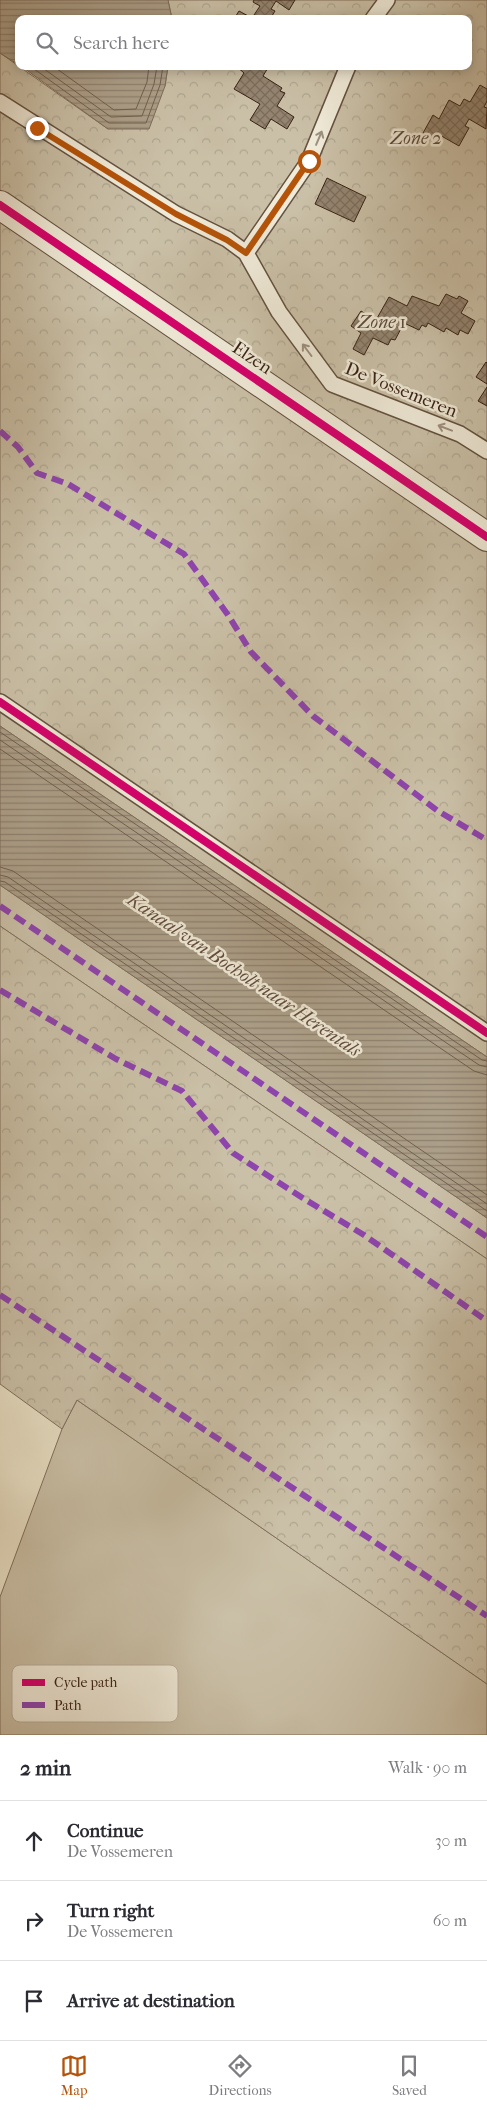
<!DOCTYPE html>
<html lang="en">
<head>
<meta charset="utf-8">
<style>
	:root { --surface:#fff; --page:#f7f7f7; --text:#2b2b33; --muted:#7c7c81; --line:#e1e1e2; --accent:#b45309 }
	body { margin:0; font-family:"IM FELL French Canon",serif; background:var(--page); color:var(--text) }
	.stop { position:absolute; width:15px; height:15px; margin:-11px; border:4px solid #b45309; border-radius:50%; background:#fff }
	.stop.end { background:#b45309; border-color:#fff; box-shadow:0 1px 5px #0008 }
	.list { margin:0; padding:0; list-style:none }
	h2 { display:flex; justify-content:space-between; align-items:center; height:65px; margin:0; padding:0 20px; font-size:21px }
	h2 small { font-size:16px; font-weight:400; color:var(--muted) }
	.list li { display:grid; grid-template-columns:32px 1fr auto; gap:15px; align-items:center; box-sizing:border-box; height:80px; padding:0 20px; border-top:1px solid var(--line) }
	.list b { display:block; font-size:19px; white-space:nowrap }
	.list p { margin:0; font-size:16px; white-space:nowrap; color:var(--muted) }
	.list em { font-size:16px; font-style:normal; color:var(--muted) }
	.icon { flex:none; width:28px; height:28px; fill:none; stroke:currentColor; stroke-width:2; stroke-linecap:round; stroke-linejoin:round }
	.map { position:relative; flex:none; width:487px; height:1735px; overflow:hidden }
	.search { position:absolute; background:var(--surface); box-shadow:0 2px 12px #0003; left:15px; right:15px; top:15px; height:55px; display:flex; align-items:center; gap:12px; box-sizing:border-box; padding:0 18px; border-radius:10px; color:var(--muted); font-size:19px }
	.sheet { height:305px; background:var(--surface) }
	nav { display:flex; justify-content:space-around; align-items:center; box-sizing:border-box; height:70px; border-top:1px solid var(--line); background:var(--surface); font-size:14px; color:var(--muted) }
	nav a { display:grid; justify-items:center; gap:2px }
	nav .on { color:var(--accent) }
	.map>svg:first-child { display:block }
	.grass { fill:#cac0a7; stroke:#81705e }
	.forest { fill:url(#forest-crowns); stroke:#81705e }
	.water { fill:url(#water-rules); stroke:#7e6d5a }
	.lines { fill:none; stroke-linecap:round; stroke-linejoin:round }
	.shore { stroke:#72604e; stroke-width:1 }
	.building { fill:url(#building-cross-hatch); stroke:#382114 }
	.service-casing { stroke:#645140; stroke-width:18 }
	.minor-casing { stroke:#645140; stroke-width:30 }
	.service { stroke:#f0ebd9; stroke-width:15 }
	.minor { stroke:#f0ebd9; stroke-width:28 }
	.quiet { stroke:#8e44ad; stroke-width:6; stroke-dasharray:12 6; stroke-linecap:butt }
	.cycleway-casing { stroke:#f0ebd9; stroke-width:11 }
	.cycleway { stroke:#d6006c; stroke-width:8 }
	.oneway { stroke:#9d9080 }
	.route { stroke:#b45309; stroke-width:6 }
	.labels { text-anchor:middle; dominant-baseline:central; stroke-width:5; stroke-linejoin:round; paint-order:stroke }
	.park-label { font-size:18px; font-style:italic; fill:#5c4939; stroke:#f0ebd9 }
	.street-label { font-size:18px; fill:#382114; stroke:#f0ebd9 }
	.water-label { font-size:19px; font-style:italic; fill:#614d3d; stroke:#f0ebd9 }
	.key { fill:#f0ebd9; stroke:#b9ae9e; stroke-width:1 }
	.key-label { font-size:14px; fill:#382114 }
</style>
</head>
<body>
<div class="map">
<svg width="487" height="1735" viewBox="0 0 487 1735">
	<defs>
		<pattern id="forest-crowns" width="20" height="18" patternUnits="userSpaceOnUse" patternTransform="scale(1.25)"><rect width="20" height="18" fill="#cac0a7"/><path d="M2 6a3 3 0 1 1 6 0M12 15a3 3 0 1 1 6 0" fill="none" stroke="#aea58f"/></pattern>
		<pattern id="water-rules" width="6" height="5" patternUnits="userSpaceOnUse" patternTransform="scale(1.25)"><rect width="6" height="5" fill="#ac9f89"/><path d="M0 2.5h6" fill="none" stroke="#8d816f"/></pattern>
		<pattern id="building-cross-hatch" width="8" height="8" patternUnits="userSpaceOnUse" patternTransform="scale(1.25)"><rect width="8" height="8" fill="#948470"/><path d="M0 0l8 8M0 8l8-8" fill="none" stroke="#7a6c5b"/></pattern>
	</defs>
	<rect width="100%" height="100%" fill="#e8e0c5"/>
	<filter id="stains"><feTurbulence type="fractalNoise" baseFrequency=".004" numOctaves="4"/><feColorMatrix values="0 0 0 0 .2 0 0 0 0 .09 0 0 0 0 .02 0 0 0 .5 -.17"/></filter>
	<radialGradient id="worn" r=".72"><stop offset=".6" stop-color="#630" stop-opacity="0"/><stop offset="1" stop-color="#630" stop-opacity=".3"/></radialGradient>
	<!-- grass -->
	<path class="grass" d="M0 711 487 1042V1057L0 726Z
		M0 885 487 1218V1259L0 926Z
		M77 1400 487 1684V1735H0V1597L62 1429Z"/>
	<!-- forest -->
	<path class="forest" d="M168 0H487V521L0 190V53L108 129 165 86 168 66H468V19H172Z
		M0 221 487 552V1024L0 693Z
		M0 926 487 1259V1684L77 1400 62 1429 0 1384Z"/>
	<!-- water -->
	<path class="water" d="M0 0H168L172 19H19V65L0 53Z
		M21 66H168L165 86 149 129H108Z
		M0 726 487 1057V1218L0 885Z"/>
	<g class="lines">
		<!-- shore -->
		<path class="shore" d="M30 66 109 123H146L160 85 163 66
			M40 66 111 117 142 116 154 84 157 66
			M53 66 114 110 136 109 147 82 149 66
			M0 732 482 1060 487 1061
			M0 740 479 1065 487 1067
			M0 749 474 1071 487 1075
			M0 867 13 871 487 1195
			M0 875 8 877 487 1204
			M0 881 5 882 487 1211"/>
	</g>
	<!-- building -->
	<path class="building" d="M254 0H295L289 10 276 1 271 9 275 11 270 19H234L239 11 252 18 260 6 253 2Z
		M236 66H269L263 76 282 88 280 91 285 93 277 106 294 117 287 129 271 119 265 129 250 120 260 104 234 89 244 73Z
		M480 85 487 89V101L484 107 487 108 486 129 469 119 465 126 469 128 459 146 438 134 435 140 423 133 433 115 439 119 449 100 460 106 464 99 470 102Z
		M327 178 366 197 354 222 315 204Z
		M446 294 457 299 459 296 468 301 461 313 475 321 468 334 460 330 458 335 446 328 444 332 428 323 426 327 422 325 419 330 404 323 395 340 391 339 388 345 373 338 364 355 353 349 361 333 351 326 361 311 376 320 389 297 407 306 412 296 439 306Z
		M486 362 487 363V384L476 377Z
		M487 387V406L478 401Z"/>
	<g class="lines">
		<!-- service casing -->
		<g class="service-casing">
			<path id="service" d="M373 19 387 0
				M0 102 176 214 227 239 246 253 279 312 332 384 460 434 487 451
				M246 253 309 161 348 66
				M0 702 487 1033"/>
		</g>
		<!-- minor casing -->
		<g class="minor-casing">
			<path id="minor" d="M0 205 487 537"/>
		</g>
		<!-- service -->
		<use href="#service" class="service"/>
		<!-- minor -->
		<use href="#minor" class="minor"/>
		<!-- quiet -->
		<path class="quiet" d="M0 431 18 447 37 473 68 484 184 554 228 615 251 652 313 716 438 811 487 840
			M0 906 487 1237
			M0 990 116 1059 182 1091 233 1153 306 1200 364 1235 487 1321
			M0 1295 487 1616"/>
		<!-- cycleway casing -->
		<g class="cycleway-casing">
			<path id="cycleway" d="M0 205 487 537
				M0 702 487 1033"/>
		</g>
		<!-- cycleway -->
		<use href="#cycleway" class="cycleway"/>
	</g>
	<!-- one-way arrows -->
	<defs><path id="oneway-shaft" d="M-6 0H5M1.5-3L5.5 0L1.5 3" fill="none" stroke-width="1.6" stroke-linecap="round" stroke-linejoin="round" transform="scale(1.25)"/></defs>
	<g class="oneway">
		<use href="#oneway-shaft" transform="translate(319 138) rotate(-67)"/>
		<use href="#oneway-shaft" transform="translate(307 350) rotate(-127)"/>
		<use href="#oneway-shaft" transform="translate(445 428) rotate(-159)"/>
	</g>
	<g class="lines">
		<!-- route -->
		<path class="route" d="M37 128 176 214 227 240 246 253 309 161"/>
	</g>
	<g class="labels">
		<!-- park labels -->
		<g class="park-label">
			<text x="416" y="138">Zone 2</text>
			<text x="382" y="322">Zone 1</text>
		</g>
		<!-- street labels -->
		<g class="street-label">
			<text transform="translate(252 358) rotate(34)">Elzen</text>
			<text transform="translate(401 390) rotate(22)">De Vossemeren</text>
		</g>
		<!-- water labels -->
		<g class="water-label">
			<text transform="translate(244 975) rotate(34)">Kanaal van Bocholt naar Herentals</text>
		</g>
	</g>
	<!-- legend -->
	<rect x="12" y="1665" width="166" height="57" rx="8" class="key"/>
	<rect x="22" y="1679" width="23" height="7" fill="#d6006c"/>
	<rect x="22" y="1702" width="23" height="6" fill="#8e44ad"/>
	<g class="key-label">
		<text x="54" y="1687">Cycle path</text>
		<text x="54" y="1710">Path</text>
	</g>
	<rect width="100%" height="100%" filter="url(#stains)"/>
	<rect width="100%" height="100%" fill="url(#worn)"/>
</svg>
<div class="stop" style="left:309px;top:161px"></div>
<div class="stop end" style="left:37px;top:128px"></div>
<div class="search"><svg class="icon" aria-label="search" viewBox="0 0 24 24"><circle cx="10" cy="10" r="6"/><path d="M15 15l6 6"/></svg>Search here</div>
</div>
<section class="sheet">
<h2>2 min<small>Walk · 90 m</small></h2>
<ul class="list">
<li><svg class="icon" aria-label="ahead" viewBox="0 0 24 24"><path d="M12 20V5M6 11l6-6 6 6"/></svg><div><b>Continue</b><p>De Vossemeren</p></div><em>30 m</em></li>
<li><svg class="icon" aria-label="right" viewBox="0 0 24 24"><path d="M7 20v-9h11M14 6l5 5-5 5"/></svg><div><b>Turn right</b><p>De Vossemeren</p></div><em>60 m</em></li>
<li><svg class="icon" aria-label="arrive" viewBox="0 0 24 24"><path d="M6 21V4h12l-3 4 3 4H6"/></svg><div><b>Arrive at destination</b></div></li>
</ul>
</section>
<nav>
<a class="on"><svg class="icon" aria-label="map" viewBox="0 0 24 24"><path d="M3 6l6-2 6 2 6-2v14l-6 2-6-2-6 2zM9 4v14M15 6v14"/></svg>Map</a>
<a><svg class="icon" aria-label="directions" viewBox="0 0 24 24"><path d="M12 3l9 9-9 9-9-9zM9 14v-3h6M13 9l2 2-2 2"/></svg>Directions</a>
<a><svg class="icon" aria-label="saved" viewBox="0 0 24 24"><path d="M7 4h10v16l-5-4-5 4z"/></svg>Saved</a>
</nav>
</body>
</html>
